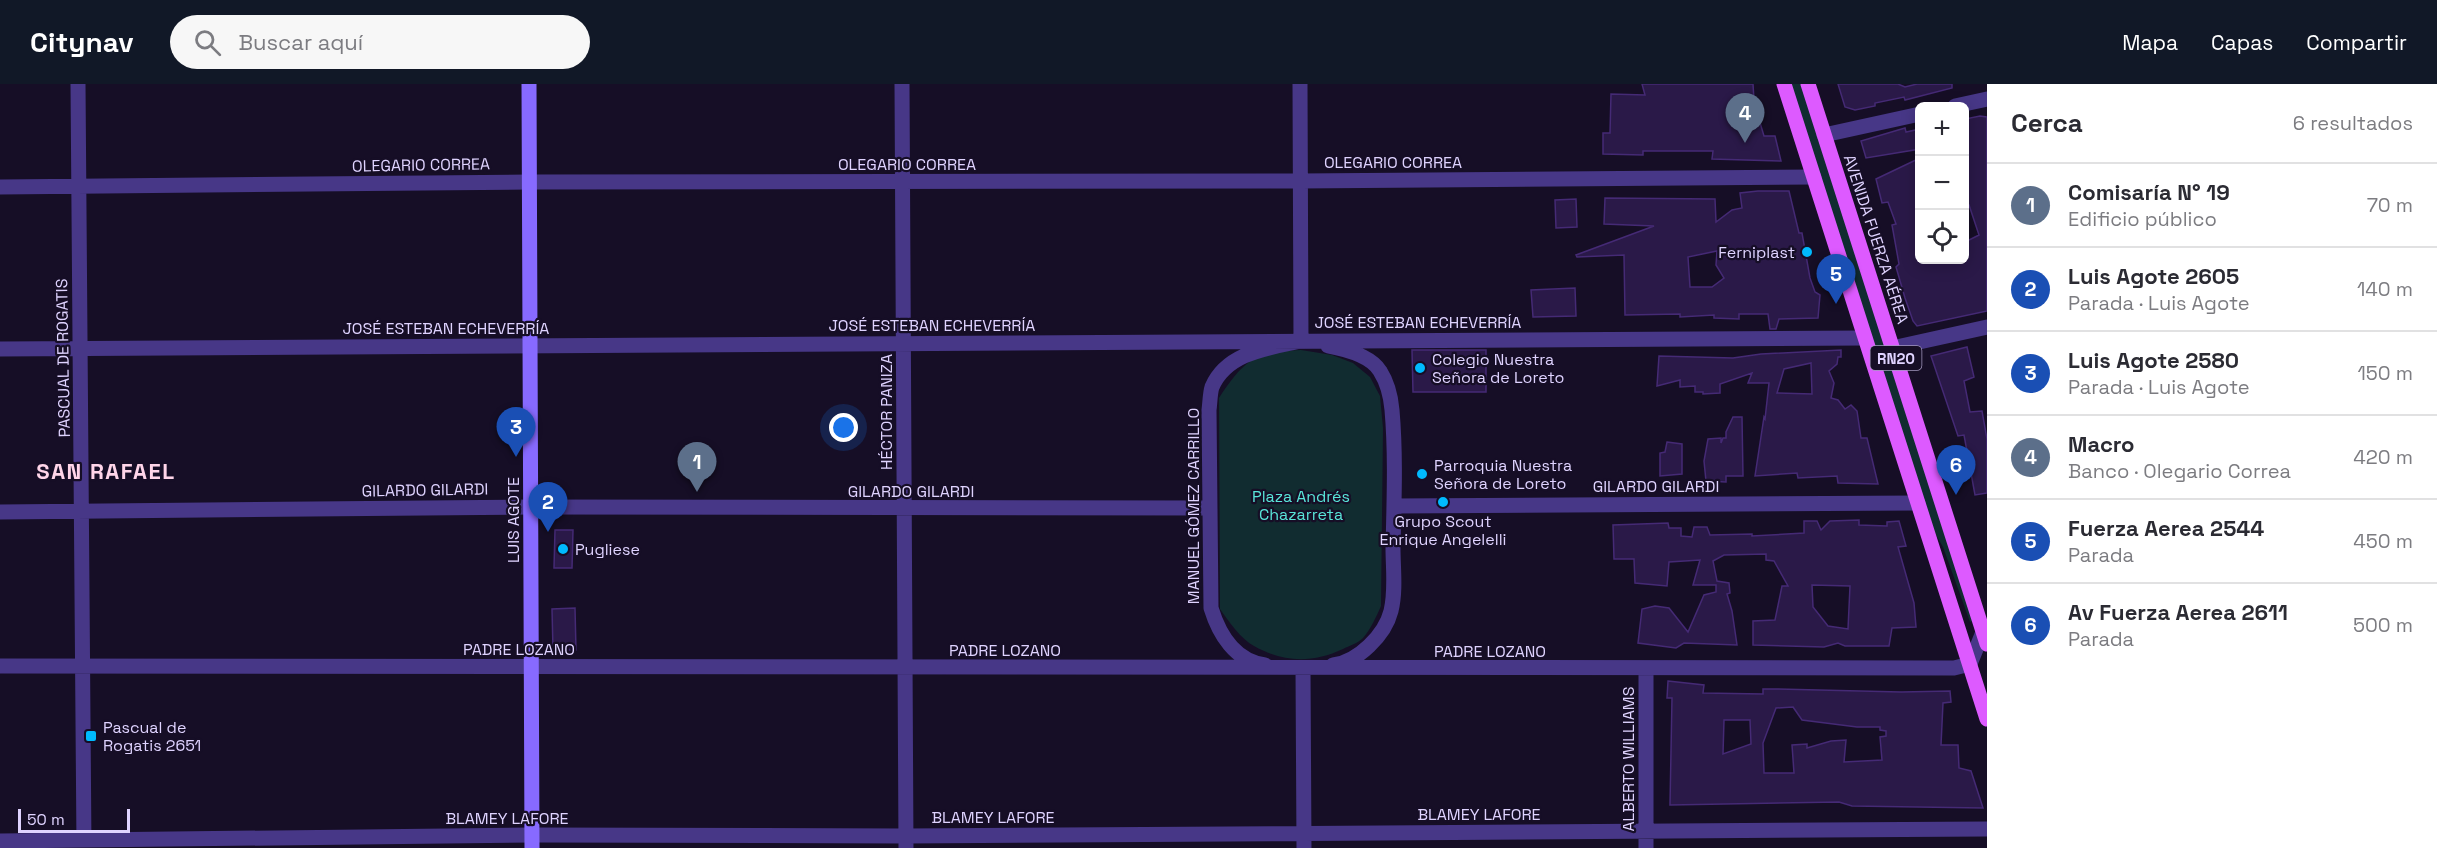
<!DOCTYPE html>
<html lang="es">
<head>
<meta charset="utf-8">
<style>
	:root { --surface:#fff; --page:#f7f7f7; --text:#2b2b33; --muted:#7c7c81; --line:#e1e1e2; --accent:#111827 }
	body { margin:0; font-family:"Space Grotesk",sans-serif; background:var(--page); color:var(--text) }
	.controls { position:absolute; right:18px; top:18px; display:grid; overflow:hidden; border-radius:9px; box-shadow:0 3px 15px #0003 }
	.controls button { width:54px; height:54px; display:grid; place-items:center; padding:0; border:0; border-bottom:2px solid var(--line); background:var(--surface); color:var(--text); font:30px sans-serif }
	.scale { position:absolute; left:18px; bottom:15px; width:112px; box-sizing:border-box; padding-left:6px; border:3px solid #dfd3ff; border-top:0; font-size:16px; line-height:21px; white-space:nowrap; color:#dfd3ff; -webkit-text-stroke:4px #160e26; paint-order:stroke }
	.you { position:absolute; left:844px; top:344px; width:21px; height:21px; margin:-15px; border:4px solid #fff; border-radius:50%; background:#1a73e8; box-shadow:0 0 0 9px #1a73e833 }
	.badge { display:grid; place-items:center; width:39px; height:39px; border-radius:50%; background:var(--accent); color:#fff; font-size:20px; font-weight:700 }
	.pin { position:absolute; translate:-50% -50px; filter:drop-shadow(0 2px 3px #0008) }
	.pin::after { content:''; position:absolute; top:32px; width:21px; height:18px; background:inherit; clip-path:polygon(0 0,100% 0,50% 100%) }
	.list { margin:0; padding:0; list-style:none }
	h2 { display:flex; justify-content:space-between; align-items:center; height:78px; margin:0; padding:0 24px; font-size:26px }
	h2 small { font-size:20px; font-weight:400; color:var(--muted) }
	.list li { display:grid; grid-template-columns:39px 1fr auto; gap:18px; align-items:center; box-sizing:border-box; height:84px; padding:0 24px; border-top:2px solid var(--line) }
	.list b { display:block; font-size:22px; white-space:nowrap }
	.list p { margin:0; font-size:20px; white-space:nowrap; color:var(--muted) }
	.list em { font-size:20px; font-style:normal; color:var(--muted) }
	.icon { flex:none; width:33px; height:33px; fill:none; stroke:currentColor; stroke-width:2; stroke-linecap:round; stroke-linejoin:round }
	.map { position:relative; flex:none; width:1987px; height:764px; overflow:hidden }
	header { display:flex; align-items:center; gap:36px; box-sizing:border-box; height:84px; padding:0 30px; background:var(--accent); color:#fff }
	header strong { font-size:28px }
	nav { display:flex; gap:33px; margin-inline-start:auto; font-size:21px }
	.search { width:420px; height:54px; background:var(--page); display:flex; align-items:center; gap:15px; box-sizing:border-box; padding:0 21px; border-radius:33px; color:var(--muted); font-size:22px }
	main { display:flex }
	aside { flex:1; background:var(--surface) }
	.map>svg:first-child { display:block }
	.green { fill:#112c30 }
	.building { fill:#2a1948; stroke:#452a75; stroke-width:1.5; fill-rule:evenodd }
	.lines { fill:none; stroke-linecap:round; stroke-linejoin:round }
	.street { stroke:#473787; stroke-width:15 }
	.secondary { stroke:#876aff; stroke-width:15 }
	.primary { stroke:#dd5aff; stroke-width:15 }
	.poi-dot { fill:#00bafe; stroke:#160e26; stroke-width:2 }
	.labels { text-anchor:middle; dominant-baseline:central; stroke-width:4.5; stroke-linejoin:round; paint-order:stroke }
	.shield { fill:#160e26; stroke:#a398be; stroke-width:1.5 }
	.shield-label { font-size:15px; font-weight:bold; fill:#dfd3ff }
	.street-label { font-size:16px; fill:#dfd3ff; stroke:#160e26 }
	.poi-label { font-size:16px; fill:#dfd3ff; stroke:#160e26; text-anchor:start }
	.park-label { font-size:16px; fill:#59e5d9; stroke:#160e26 }
	.district-label { font-size:22px; font-weight:bold; letter-spacing:1.5px; fill:#ffd5e9; stroke:#160e26 }
</style>
</head>
<body>
<header>
<strong>Citynav</strong>
<div class="search"><svg class="icon" aria-label="search" viewBox="0 0 24 24"><circle cx="10" cy="10" r="6"/><path d="M15 15l6 6"/></svg>Buscar aquí</div>
<nav><a>Mapa</a><a>Capas</a><a>Compartir</a></nav>
</header>
<main>
<div class="map">
<svg width="1987" height="764" viewBox="0 0 1987 764">
	<rect width="100%" height="100%" fill="#160e26"/>
	<!-- green -->
	<path class="green" d="M1784 0H1808L1973 537 1970 538 1943 463 1928 437Z
		M1301 266 1332 271 1353 279 1370 293 1380 312 1383 344 1381 522C1376 533 1371 545 1363 554 1358 559 1349 562 1343 565 1313 579 1284 579 1254 562 1241 555 1229 538 1220 525L1219 314C1244 276 1254 268 1301 266Z"/>
	<!-- building -->
	<path class="building" d="M1642 0H1753L1755 32H1758L1764 52H1775L1781 77 1712 75 1713 67H1643V71L1603 70V49H1610L1611 10 1645 11Z
		M1838 0H1898L1905 3 1917 0H1952V4L1905 16 1904 13 1875 19V22L1855 26 1845 23Z
		M1980 32 1987 33V227L1917 242 1913 237 1905 214 1896 183 1899 180 1892 141 1896 140 1888 118 1882 119 1876 95 1920 74V176H1965V158L1979 151 1969 121 1965 120V35Z
		M1905 44 1906 48 1920 45V65L1866 74 1861 57Z
		M1758 107H1789L1799 149H1802L1810 194 1815 208 1820 211 1818 234 1779 235 1776 245H1770L1768 230H1739V235L1714 234V231L1680 233V230L1625 231 1624 171 1577 173 1576 171 1654 142 1604 140 1605 114 1715 115 1716 138 1732 126 1742 124 1740 109ZM1717 167 1716 181 1724 194 1712 203H1690L1688 173Z
		M1576 115 1577 143 1556 144 1555 116Z
		M1575 204 1576 232 1533 233 1531 206Z
		M1967 263 1974 293 1964 297 1970 328 1982 327 1987 355V409L1975 411 1964 351 1958 352 1931 272Z
		M1412 266H1486V308H1413Z
		M1841 266V273H1838L1837 280 1829 287 1834 299 1831 314 1838 316 1845 325 1851 321 1857 327 1861 354H1867L1878 400 1838 399 1837 392 1798 394 1797 389 1755 392 1764 333 1765 335 1769 299H1748L1752 289 1720 300V309L1703 310V308H1695V302L1680 303V296L1657 302 1659 272 1733 274 1761 270ZM1811 279 1812 310 1777 309 1784 285Z
		M1733 333H1742L1743 392H1726V398L1706 397 1704 377 1708 355 1721 354V359L1723 354H1726V348Z
		M1667 358 1682 360V390L1660 392V369L1665 368Z
		M1859 436V441L1887 442V438L1899 437 1906 462 1898 463 1914 519 1916 543 1892 544 1889 562H1845L1838 559 1824 563 1753 561V537L1775 536 1782 502H1788L1774 477 1766 476V470L1724 471 1713 477 1717 497 1729 499 1730 509 1727 510 1732 527 1737 561 1684 559 1676 564 1638 559 1642 525 1655 522 1669 524 1688 548 1704 511 1716 508V501H1693L1700 476 1669 478 1667 502 1635 499 1634 475H1614L1613 441 1668 439 1669 444H1681V452L1692 453 1694 443H1707L1710 451 1752 450V452L1804 449V437H1817L1821 446 1830 437ZM1812 501 1850 502 1848 545 1828 542 1813 523Z
		M555 446H573L572 484H554Z
		M575 524 576 566H553L552 525Z
		M1668 597 1704 601 1703 609 1763 610V605H1776L1901 608 1950 607 1951 618 1943 619 1941 661H1958L1959 684 1971 687 1983 724 1852 722 1839 718 1670 721 1672 614H1667ZM1793 623 1802 636 1857 643H1880V646L1886 647V652L1880 653 1882 676 1844 678 1846 656 1831 657 1807 664V660L1792 661 1794 689H1764L1763 659 1776 624ZM1724 636H1750L1751 660 1723 670Z"/>
	<g class="lines">
		<!-- street -->
		<path class="street" d="M78 0 84 764
			M902 0 906 764
			M1955 22 1987 15
			M1824 51 1920 30
			M0 103 529 98 1300 97 1814 93
			M1328 262C1344 265 1371 272 1380 287 1387 298 1391 314 1392 326 1396 372 1394 418 1393 464 1393 484 1396 507 1391 527 1385 551 1358 578 1333 581
			M1892 264 1987 243
			M0 265 1865 254
			M1394 422 1918 419
			M0 428 531 423 1210 424
			M1265 581C1235 577 1219 550 1211 524L1209 326C1210 319 1210 309 1212 303 1227 268 1269 264 1301 257L1300 0
			M0 582 1954 584 1970 580 1983 548 1987 547
			M1303 585 1304 764
			M1646 585V764
			M0 757 532 751 906 752 1987 745"/>
		<!-- secondary -->
		<path class="secondary" d="M529 0 532 764"/>
		<!-- primary -->
		<path class="primary" d="M1784 0 1987 635
			M1808 0 1987 560"/>
	</g>
	<!-- markers -->
	<g class="poi-dot">
		<circle cx="1807" cy="168" r="6"/>
		<circle cx="1420" cy="284" r="6"/>
		<circle cx="1422" cy="390" r="6"/>
		<circle cx="1443" cy="418" r="6"/>
		<circle cx="563" cy="465" r="6"/>
		<rect x="85" y="646" width="12" height="12" rx="3"/>
	</g>
	<g class="labels">
		<!-- shield labels -->
		<rect class="shield" x="1870.5" y="262" width="51" height="24" rx="4.5"/>
		<g class="shield-label">
			<text x="1896" y="274">RN20</text>
		</g>
		<!-- street labels -->
		<g class="street-label">
			<text x="1393" y="78">OLEGARIO CORREA</text>
			<text x="907" y="80">OLEGARIO CORREA</text>
			<text transform="translate(421 81) rotate(-1)">OLEGARIO CORREA</text>
			<text transform="translate(1876 155) rotate(72)">AVENIDA FUERZA AÉREA</text>
			<text x="1418" y="238">JOSÉ ESTEBAN ECHEVERRÍA</text>
			<text x="932" y="241">JOSÉ ESTEBAN ECHEVERRÍA</text>
			<text x="446" y="244">JOSÉ ESTEBAN ECHEVERRÍA</text>
			<text transform="translate(63 274) rotate(-91)">PASCUAL DE ROGATIS</text>
			<text transform="translate(886 328) rotate(-90)">HÉCTOR PANIZA</text>
			<text x="1656" y="402">GILARDO GILARDI</text>
			<text transform="translate(425 406) rotate(-1)">GILARDO GILARDI</text>
			<text x="911" y="407">GILARDO GILARDI</text>
			<text transform="translate(1193 422) rotate(-90)">MANUEL GÓMEZ CARRILLO</text>
			<text transform="translate(513 436) rotate(-90)">LUIS AGOTE</text>
			<text x="519" y="565">PADRE LOZANO</text>
			<text x="1005" y="566">PADRE LOZANO</text>
			<text x="1490" y="567">PADRE LOZANO</text>
			<text transform="translate(1628 675) rotate(-90)">ALBERTO WILLIAMS</text>
			<text x="1479" y="730">BLAMEY LAFORE</text>
			<text x="993" y="733">BLAMEY LAFORE</text>
			<text x="507" y="734">BLAMEY LAFORE</text>
		</g>
		<!-- poi labels -->
		<g class="poi-label">
			<text x="1795" y="168" text-anchor="end">Ferniplast</text>
			<text x="1432" y="275">Colegio Nuestra<tspan x="1432" dy="18">Señora de Loreto</tspan></text>
			<text x="1434" y="381">Parroquia Nuestra<tspan x="1434" dy="18">Señora de Loreto</tspan></text>
			<text x="1443" y="437" text-anchor="middle">Grupo Scout<tspan x="1443" dy="18">Enrique Angelelli</tspan></text>
			<text x="575" y="465">Pugliese</text>
			<text x="103" y="643">Pascual de<tspan x="103" dy="18">Rogatis 2651</tspan></text>
		</g>
		<!-- park labels -->
		<g class="park-label">
			<text x="1301" y="412">Plaza Andrés<tspan x="1301" dy="18">Chazarreta</tspan></text>
		</g>
		<!-- district labels -->
		<g class="district-label">
			<text x="106" y="387">SAN RAFAEL</text>
		</g>
	</g>
</svg>
<div class="controls">
<button>+</button>
<button>−</button>
<button><svg class="icon" aria-label="locate" viewBox="0 0 24 24"><circle cx="12" cy="12" r="6"/><path d="M12 2v4M12 18v4M2 12h4M18 12h4"/></svg></button>
</div>
<div class="scale">50 m</div>
<div class="you"></div>
<div class="pin badge" style="left:697px;top:408px;background:#5c6f8a">1</div>
<div class="pin badge" style="left:548px;top:448px;background:#1a4fb4">2</div>
<div class="pin badge" style="left:516px;top:373px;background:#1a4fb4">3</div>
<div class="pin badge" style="left:1745px;top:59px;background:#5c6f8a">4</div>
<div class="pin badge" style="left:1836px;top:220px;background:#1a4fb4">5</div>
<div class="pin badge" style="left:1956px;top:411px;background:#1a4fb4">6</div>
</div>
<aside>
<h2>Cerca<small>6 resultados</small></h2>
<ul class="list">
<li><span class="badge" style="background:#5c6f8a">1</span><div><b>Comisaría N° 19</b><p>Edificio público</p></div><em>70 m</em></li>
<li><span class="badge" style="background:#1a4fb4">2</span><div><b>Luis Agote 2605</b><p>Parada · Luis Agote</p></div><em>140 m</em></li>
<li><span class="badge" style="background:#1a4fb4">3</span><div><b>Luis Agote 2580</b><p>Parada · Luis Agote</p></div><em>150 m</em></li>
<li><span class="badge" style="background:#5c6f8a">4</span><div><b>Macro</b><p>Banco · Olegario Correa</p></div><em>420 m</em></li>
<li><span class="badge" style="background:#1a4fb4">5</span><div><b>Fuerza Aerea 2544</b><p>Parada</p></div><em>450 m</em></li>
<li><span class="badge" style="background:#1a4fb4">6</span><div><b>Av Fuerza Aerea 2611</b><p>Parada</p></div><em>500 m</em></li>
</ul>
</aside>
</main>
</body>
</html>
